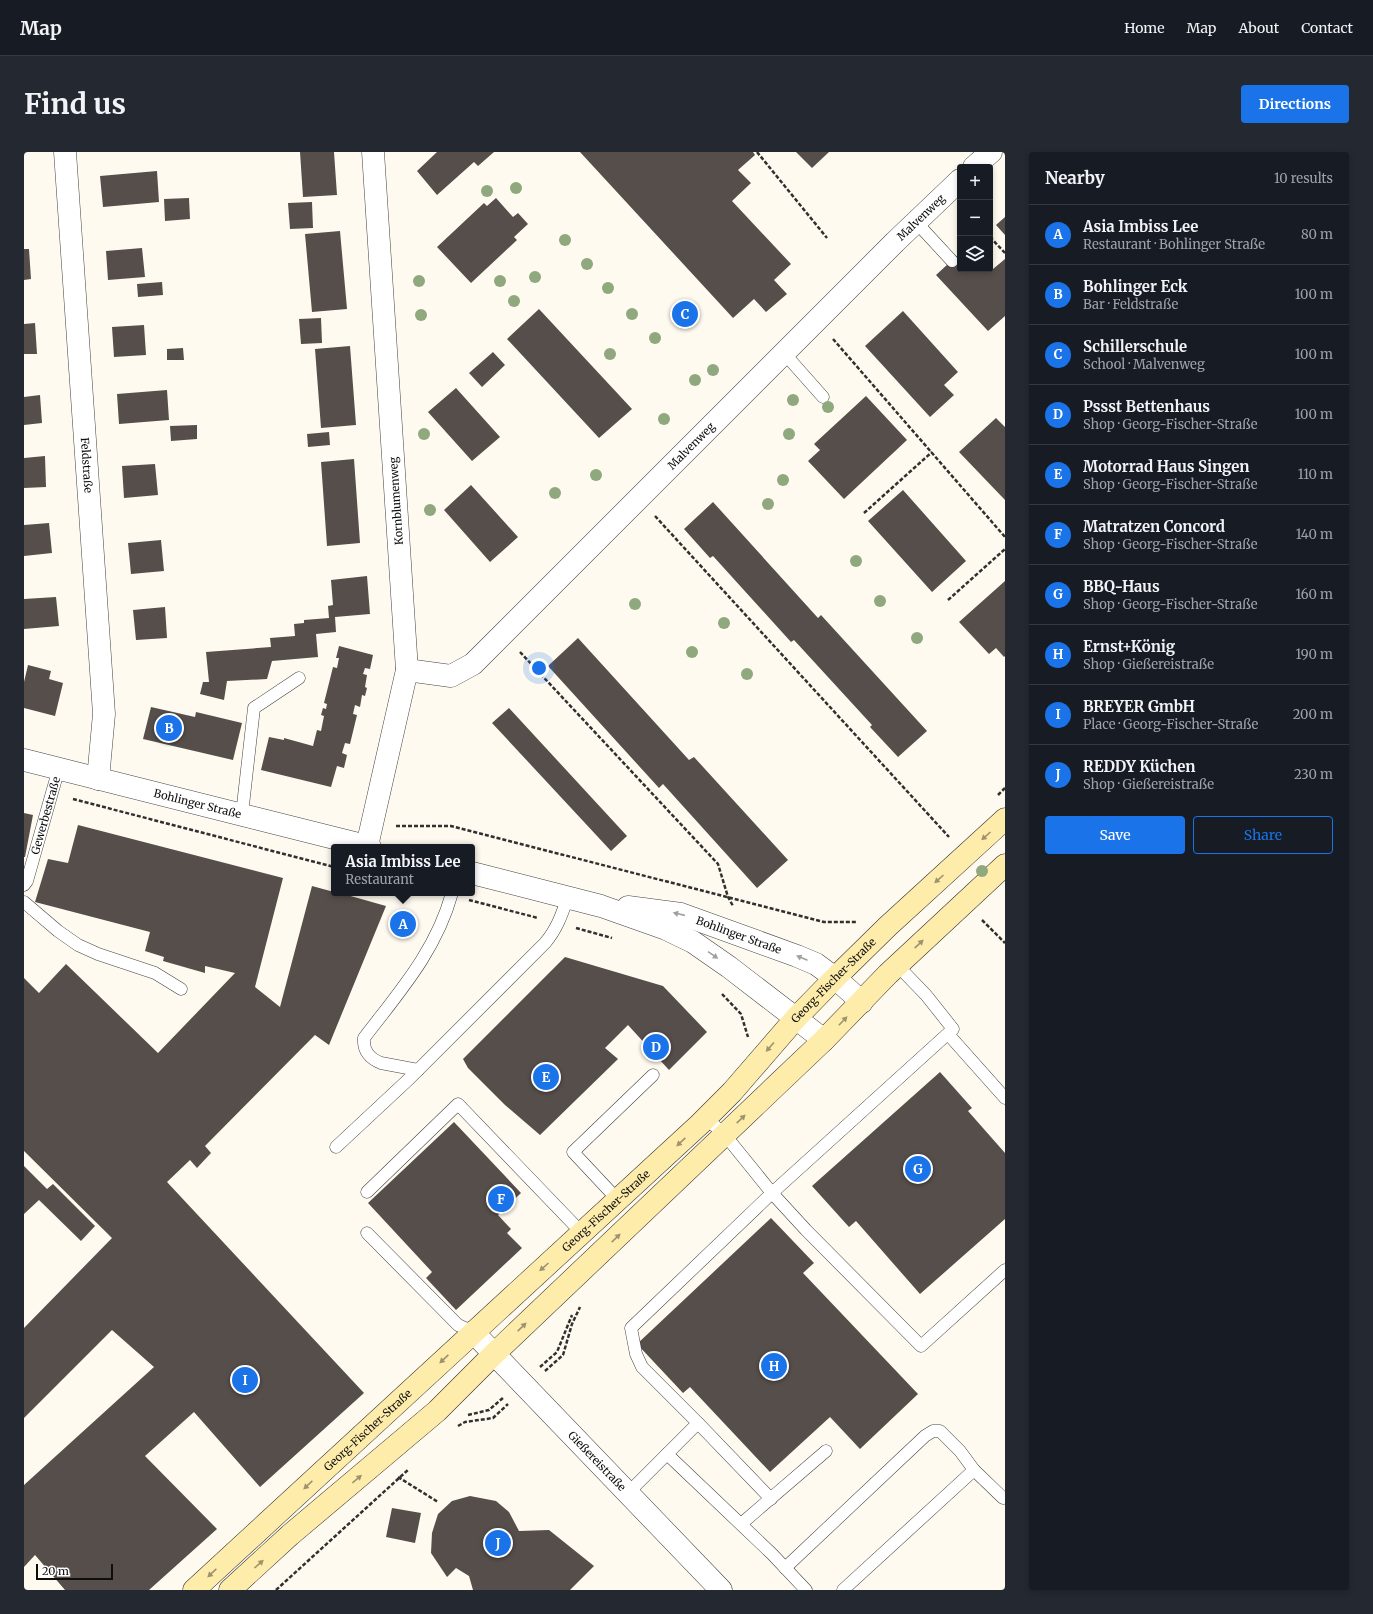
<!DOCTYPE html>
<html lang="en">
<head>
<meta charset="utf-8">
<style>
	:root { --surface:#171b24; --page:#242831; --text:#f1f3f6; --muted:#9ea1a6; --line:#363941; --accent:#1a73e8 }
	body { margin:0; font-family:Merriweather,serif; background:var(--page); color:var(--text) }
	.controls { position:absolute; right:12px; top:12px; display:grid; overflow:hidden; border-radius:4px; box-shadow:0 2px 6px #0003 }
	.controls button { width:36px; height:36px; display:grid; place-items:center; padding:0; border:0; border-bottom:1px solid var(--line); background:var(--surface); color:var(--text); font:20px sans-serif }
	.scale { position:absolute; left:12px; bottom:10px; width:77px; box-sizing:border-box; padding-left:4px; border:2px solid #0e0e0e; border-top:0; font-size:11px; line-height:14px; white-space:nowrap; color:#0e0e0e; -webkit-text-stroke:3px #fff; paint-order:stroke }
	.you { position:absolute; left:515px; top:516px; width:14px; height:14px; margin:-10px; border:3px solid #fff; border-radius:50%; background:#1a73e8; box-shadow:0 0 0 6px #1a73e833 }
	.badge { display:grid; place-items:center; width:26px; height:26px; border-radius:50%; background:var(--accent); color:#fff; font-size:13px; font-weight:700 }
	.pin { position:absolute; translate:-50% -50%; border:2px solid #fff; box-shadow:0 1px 4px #0006 }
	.popup { position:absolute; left:307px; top:692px; width:144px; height:52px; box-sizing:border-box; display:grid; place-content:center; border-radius:4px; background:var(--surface); filter:drop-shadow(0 1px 3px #0005); font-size:13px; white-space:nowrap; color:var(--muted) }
	.popup b { font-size:15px; color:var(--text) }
	.popup::after { content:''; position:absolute; left:50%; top:100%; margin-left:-8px; border:8px solid transparent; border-top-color:var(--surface) }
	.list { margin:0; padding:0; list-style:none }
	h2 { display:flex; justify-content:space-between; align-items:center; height:52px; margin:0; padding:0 16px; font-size:17px }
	h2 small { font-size:13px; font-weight:400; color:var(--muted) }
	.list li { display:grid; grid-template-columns:26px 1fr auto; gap:12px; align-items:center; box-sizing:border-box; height:60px; padding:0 16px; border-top:1px solid var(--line) }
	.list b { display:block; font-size:15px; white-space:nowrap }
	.list p { margin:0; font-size:13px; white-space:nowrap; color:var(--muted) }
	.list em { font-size:13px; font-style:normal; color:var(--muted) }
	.actions { display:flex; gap:8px; padding:12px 16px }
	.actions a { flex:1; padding:9px 0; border:1px solid var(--accent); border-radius:4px; text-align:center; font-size:14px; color:var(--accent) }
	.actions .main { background:var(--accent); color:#fff }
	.icon { flex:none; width:22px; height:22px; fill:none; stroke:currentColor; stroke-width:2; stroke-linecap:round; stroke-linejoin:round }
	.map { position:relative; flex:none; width:981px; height:1438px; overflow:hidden; border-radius:4px }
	header { display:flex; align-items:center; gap:24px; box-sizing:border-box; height:56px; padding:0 20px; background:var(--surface); border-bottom:1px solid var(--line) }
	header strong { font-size:19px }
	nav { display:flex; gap:22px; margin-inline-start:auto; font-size:14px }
	.intro { display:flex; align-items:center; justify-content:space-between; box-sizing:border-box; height:96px; padding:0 24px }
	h1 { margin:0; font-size:28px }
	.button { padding:10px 18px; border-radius:4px; background:var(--accent); color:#fff; font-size:14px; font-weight:700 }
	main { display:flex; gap:24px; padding:0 24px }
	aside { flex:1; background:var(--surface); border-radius:4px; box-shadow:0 2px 6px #0003 }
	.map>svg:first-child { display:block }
	.building { fill:#564e4a }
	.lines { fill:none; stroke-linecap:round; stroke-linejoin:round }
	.service-casing { stroke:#414141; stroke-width:13 }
	.minor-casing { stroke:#414141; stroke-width:23 }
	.tertiary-casing { stroke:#414141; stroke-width:23 }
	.secondary-casing { stroke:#303030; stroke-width:23 }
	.path { stroke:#303030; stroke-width:2.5; stroke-dasharray:4 2; stroke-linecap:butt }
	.service { stroke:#fff; stroke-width:12 }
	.minor { stroke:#fff; stroke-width:22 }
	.tertiary { stroke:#fff; stroke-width:22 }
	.secondary { stroke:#feecab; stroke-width:22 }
	.tree { fill:#90a87d }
	.oneway { fill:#9e936c }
	.oneway2 { fill:#9f9f9f }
	.labels { text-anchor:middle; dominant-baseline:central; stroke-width:4; stroke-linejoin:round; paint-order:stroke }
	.street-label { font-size:11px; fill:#0e0e0e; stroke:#fff }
</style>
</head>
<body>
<header>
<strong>Map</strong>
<nav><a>Home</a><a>Map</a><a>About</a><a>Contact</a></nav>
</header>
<div class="intro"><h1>Find us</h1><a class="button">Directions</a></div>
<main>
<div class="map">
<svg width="981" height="1438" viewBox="0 0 981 1438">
	<rect width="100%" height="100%" fill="#fffaef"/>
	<!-- building -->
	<path class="building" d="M276 0H310L313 43 279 45Z
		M413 0H470L454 14 450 10 413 43 393 19Z
		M556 0H729L731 3 714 18 727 31 708 49 767 112 750 128 763 142 742 160 730 147 709 166Z
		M772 0H805L788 16Z
		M133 19 135 50 79 55 76 24Z
		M165 46 166 67 141 69 140 47Z
		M472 46 489 65 494 61 504 72 490 85 493 88 447 131 413 95 460 51 463 54Z
		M288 50 289 76 266 77 264 51Z
		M981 65V83L972 73Z
		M316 79 323 157 288 160 281 82Z
		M118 96 121 125 84 128 82 99Z
		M0 97H5L7 127 0 128Z
		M936 101V117H966V114L969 117 981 107V164L964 179 912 123Z
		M138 130 139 143 114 145 113 132Z
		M515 157 608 257 575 286 483 187Z
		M879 159 934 220 920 233 930 243 906 265 841 194Z
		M297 166 298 191 277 192 275 167Z
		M11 171 13 202H0V172Z
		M120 173 122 203 90 205 88 175Z
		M326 194 332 273 297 276 291 197Z
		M159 196 160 208H143V197Z
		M469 200 481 213 458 235 445 221Z
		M432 236 476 285 448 309 404 260Z
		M143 238 145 268 95 272 93 242Z
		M16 243 18 271 0 273V245Z
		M842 244 883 288 820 347 784 309 796 298 790 292Z
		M972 266 981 275V348L935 300Z
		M173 273V287L147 289 146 274Z
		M305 280 306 293 284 295 283 282Z
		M21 304 22 335 0 336V306Z
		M330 307 336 391 303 394 297 310Z
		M131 312 134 343 100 346 98 314Z
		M447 333 494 385 466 410 420 358Z
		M879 338 942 409 908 440 844 369Z
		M689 350 794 466 797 463 903 579 874 605 846 575 848 573 770 488 767 490 689 404 686 406 660 377Z
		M25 371 28 401 0 404V373Z
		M137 388 140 419 107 422 104 391Z
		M343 424 346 462 311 465 312 480 292 482 294 505 248 509 243 527 203 529 200 548 176 542 179 530H185L182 500 247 495 246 486 271 484 270 472 280 471V468L305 466 304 454 309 453 307 428Z
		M981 429V504L980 505 972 496 965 502 935 470Z
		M32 445 35 474 0 477V447Z
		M141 455 143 486 112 488 109 458Z
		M554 486 665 608 670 605 764 708 733 736 639 632 635 636 524 514Z
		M315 494 349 503 346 517 341 516 339 522 343 523 341 535 343 536 341 544 338 543 336 555 331 553 329 562 333 563 326 592 321 591 318 601 323 603 320 616 313 614 307 635 237 618 245 585 260 588V586L289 594 293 578 297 579 300 564 297 563 299 556 302 557 303 552 300 551 309 515 313 516 315 506H312Z
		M4 513 27 519 25 527 39 531 31 564 0 556V530Z
		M127 555 171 565 172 560 218 571 209 608 119 587Z
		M485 556 603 684 587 699 468 571Z
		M0 661 9 663 1 705H0Z
		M54 673 259 726 231 835 256 855 288 734 310 740V741H316L362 754 305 893 291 883 181 994 187 1001 173 1016 166 1008 143 1030 340 1241 236 1335 170 1260 121 1304 193 1377 125 1438H41L11 1403 0 1415V1333L130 1215 88 1178 0 1266V1176L88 1086 0 999V826L15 841 42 812 134 901 211 821 181 814V821L139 809 140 805 121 799 126 780 11 750 24 707 44 711Z
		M541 805 639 834 683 880 645 918 604 873 581 896 594 907 516 983 481 953 444 916 439 907Z
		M916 920 948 956 944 959 981 1001V1067L896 1142 832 1069 825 1075 788 1034Z
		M430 970 497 1041 474 1063 487 1077 483 1081 498 1096 432 1158 402 1126 408 1120 344 1051Z
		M0 1014 23 1037 29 1032 71 1074 57 1089 15 1048 0 1062Z
		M747 1066 790 1111 779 1121 894 1242 836 1297 806 1265 746 1320 666 1235 659 1241 613 1192Z
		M446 1344 472 1349 485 1360 495 1379 525 1378 570 1414 546 1438H449L445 1424 432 1416 423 1425 407 1401 408 1381 414 1362 428 1349Z
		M368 1356 397 1361 391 1391 362 1385Z"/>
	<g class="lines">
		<!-- service casing -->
		<g class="service-casing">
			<g id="service">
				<path d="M892 70 928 109"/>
				<path d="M760 201 799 245"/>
				<path d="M218 662 230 556 275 526"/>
				<path id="s1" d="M0 733 3 729 35 616"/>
				<path d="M0 750 34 779 54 793 74 802 131 821 157 837"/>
				<path d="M873 813 902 843 929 877 748 1041 782 1078 897 1194 981 1118"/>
				<path d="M924 882 981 946"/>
				<path d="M394 918 357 911C345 906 339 899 340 886 376 839 412 799 428 741"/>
				<path d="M312 995 386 926 521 791C533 777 538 762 544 745"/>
				<path d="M343 1040 434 952 558 1081"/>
				<path d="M594 1048 549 1000 629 923"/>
				<path d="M343 1081 434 1173 449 1180"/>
				<path d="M674 1271 747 1347"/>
				<path d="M643 1302 748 1402 782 1438"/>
				<path d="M950 1318 979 1346"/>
				<path d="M604 1341 674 1271 618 1215 612 1202 607 1176 748 1041 701 983 682 966"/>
				<path d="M717 1372 802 1299"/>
				<path d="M761 1416 901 1284 909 1279H916L936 1299 950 1318 819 1438"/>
			</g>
		</g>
		<!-- minor casing -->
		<g class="minor-casing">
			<g id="minor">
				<path id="s2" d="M41 0 80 562 74 627"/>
				<path d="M950 15 967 0"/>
				<path id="s3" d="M383 518 427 524 449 512 871 90 936 28"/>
				<path d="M343 694 383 518 349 0"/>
				<path id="s4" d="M449 1180 697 1438"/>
			</g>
		</g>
		<!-- tertiary casing -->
		<g class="tertiary-casing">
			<g id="tertiary">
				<path id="s5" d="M0 608 346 695"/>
				<path d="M448 721 577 754 642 777 669 790 705 815 800 888"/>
				<path id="s6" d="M604 755 657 762 773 804 792 812 811 826 838 850"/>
			</g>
		</g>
		<!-- secondary casing -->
		<g class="secondary-casing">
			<g id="secondary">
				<path id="s7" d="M170 1438 676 972 708 940 772 866 811 826 864 774 981 667"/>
				<path d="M206 1438 266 1383 413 1259 470 1202 800 888 864 822 981 713"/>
			</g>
		</g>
		<!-- path -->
		<path class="path" d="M733 0 803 86
			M966 85 981 101
			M809 187 981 385
			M840 361 908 300
			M631 364 925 685
			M924 448 981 397
			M496 500 694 712 704 745 709 754
			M974 643 981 636
			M49 647 310 715
			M372 674H427L800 770H832
			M445 748 514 766
			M958 768 981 791
			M552 776 588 786
			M698 842 717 862 724 885
			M516 1215 533 1200 548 1163
			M521 1219 539 1203 548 1172 556 1155
			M444 1263 465 1258 480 1245
			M434 1274 441 1270 469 1266 484 1252
			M374 1325 414 1350
			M252 1438 385 1317"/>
		<!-- service -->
		<use href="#service" class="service"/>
		<!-- minor -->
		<use href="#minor" class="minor"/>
		<!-- tertiary -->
		<use href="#tertiary" class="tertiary"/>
		<!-- secondary -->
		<use href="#secondary" class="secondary"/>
	</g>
	<!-- trees -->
	<g class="tree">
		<circle cx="492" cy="36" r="6"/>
		<circle cx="463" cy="39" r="6"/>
		<circle cx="541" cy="88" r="6"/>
		<circle cx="563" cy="112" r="6"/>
		<circle cx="511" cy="125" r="6"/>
		<circle cx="395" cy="129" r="6"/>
		<circle cx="476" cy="129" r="6"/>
		<circle cx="584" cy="136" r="6"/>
		<circle cx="490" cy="149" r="6"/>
		<circle cx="608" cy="162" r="6"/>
		<circle cx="397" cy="163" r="6"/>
		<circle cx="631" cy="186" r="6"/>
		<circle cx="586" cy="202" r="6"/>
		<circle cx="689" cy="218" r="6"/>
		<circle cx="671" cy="228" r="6"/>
		<circle cx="769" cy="248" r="6"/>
		<circle cx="804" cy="255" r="6"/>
		<circle cx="640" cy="267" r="6"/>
		<circle cx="400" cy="282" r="6"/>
		<circle cx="765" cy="282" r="6"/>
		<circle cx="572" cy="323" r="6"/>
		<circle cx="759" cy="328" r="6"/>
		<circle cx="531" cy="341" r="6"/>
		<circle cx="744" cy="352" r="6"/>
		<circle cx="406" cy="358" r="6"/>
		<circle cx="832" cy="409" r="6"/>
		<circle cx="856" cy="449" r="6"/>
		<circle cx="611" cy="452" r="6"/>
		<circle cx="700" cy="471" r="6"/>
		<circle cx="893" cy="486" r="6"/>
		<circle cx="668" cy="500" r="6"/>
		<circle cx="723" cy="522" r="6"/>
		<circle cx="958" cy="719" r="6"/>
	</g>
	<!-- one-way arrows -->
	<defs><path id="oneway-solid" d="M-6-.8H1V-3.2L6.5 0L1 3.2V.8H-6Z"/></defs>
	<g class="oneway">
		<use href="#oneway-solid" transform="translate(962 684) rotate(138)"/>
		<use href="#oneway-solid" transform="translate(915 727) rotate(138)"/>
		<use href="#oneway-solid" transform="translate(895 792) rotate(-43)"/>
		<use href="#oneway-solid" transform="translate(819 869) rotate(-46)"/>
		<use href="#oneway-solid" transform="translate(746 895) rotate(131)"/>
		<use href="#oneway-solid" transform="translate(717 967) rotate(-44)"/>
		<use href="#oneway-solid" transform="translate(657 990) rotate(137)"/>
		<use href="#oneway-solid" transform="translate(592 1086) rotate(-44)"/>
		<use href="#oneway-solid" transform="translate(520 1115) rotate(138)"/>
		<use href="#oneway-solid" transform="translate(498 1175) rotate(-44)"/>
		<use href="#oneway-solid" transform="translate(420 1207) rotate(137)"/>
		<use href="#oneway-solid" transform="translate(333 1327) rotate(-40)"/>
		<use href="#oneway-solid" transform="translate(284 1333) rotate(137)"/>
		<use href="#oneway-solid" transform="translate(235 1412) rotate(-42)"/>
		<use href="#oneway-solid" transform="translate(188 1421) rotate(137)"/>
	</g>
	<g class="oneway2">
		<use href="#oneway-solid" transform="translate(655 762) rotate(-167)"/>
		<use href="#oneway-solid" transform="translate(689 803) rotate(35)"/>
		<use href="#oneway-solid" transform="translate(778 806) rotate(-157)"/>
	</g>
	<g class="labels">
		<!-- street labels -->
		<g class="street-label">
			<text stroke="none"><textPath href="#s3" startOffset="702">Malvenweg</textPath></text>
			<text stroke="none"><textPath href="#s3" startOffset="378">Malvenweg</textPath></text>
			<text stroke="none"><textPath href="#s2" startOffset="314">Feldstraße</textPath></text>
			<text transform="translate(372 349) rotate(-94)">Kornblumenweg</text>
			<text stroke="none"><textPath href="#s5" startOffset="179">Bohlinger Straße</textPath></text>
			<text stroke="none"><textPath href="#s1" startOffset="73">Gewerbestraße</textPath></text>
			<text stroke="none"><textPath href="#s6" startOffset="115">Bohlinger Straße</textPath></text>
			<text stroke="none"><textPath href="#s7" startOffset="884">Georg-Fischer-Straße</textPath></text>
			<text stroke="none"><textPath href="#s7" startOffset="560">Georg-Fischer-Straße</textPath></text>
			<text stroke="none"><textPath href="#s7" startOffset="236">Georg-Fischer-Straße</textPath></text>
			<text stroke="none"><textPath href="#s4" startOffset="179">Gießereistraße</textPath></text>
		</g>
	</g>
</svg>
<div class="controls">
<button>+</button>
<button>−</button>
<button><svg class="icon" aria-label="layers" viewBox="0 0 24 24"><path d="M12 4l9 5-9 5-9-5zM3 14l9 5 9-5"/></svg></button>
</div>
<div class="scale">20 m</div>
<div class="you"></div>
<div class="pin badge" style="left:379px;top:772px">A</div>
<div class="popup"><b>Asia Imbiss Lee</b>Restaurant</div>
<div class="pin badge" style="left:145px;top:576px">B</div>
<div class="pin badge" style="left:661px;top:162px">C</div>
<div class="pin badge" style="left:632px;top:895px">D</div>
<div class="pin badge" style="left:522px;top:925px">E</div>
<div class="pin badge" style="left:477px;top:1047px">F</div>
<div class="pin badge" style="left:894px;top:1017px">G</div>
<div class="pin badge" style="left:750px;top:1214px">H</div>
<div class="pin badge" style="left:221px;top:1228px">I</div>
<div class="pin badge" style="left:474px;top:1391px">J</div>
</div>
<aside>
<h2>Nearby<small>10 results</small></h2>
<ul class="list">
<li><span class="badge">A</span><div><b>Asia Imbiss Lee</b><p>Restaurant · Bohlinger Straße</p></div><em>80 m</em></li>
<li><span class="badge">B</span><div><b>Bohlinger Eck</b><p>Bar · Feldstraße</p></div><em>100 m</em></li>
<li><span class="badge">C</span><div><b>Schillerschule</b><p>School · Malvenweg</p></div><em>100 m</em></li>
<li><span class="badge">D</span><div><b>Pssst Bettenhaus</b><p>Shop · Georg-Fischer-Straße</p></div><em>100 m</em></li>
<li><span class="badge">E</span><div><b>Motorrad Haus Singen</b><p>Shop · Georg-Fischer-Straße</p></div><em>110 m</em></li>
<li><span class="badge">F</span><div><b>Matratzen Concord</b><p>Shop · Georg-Fischer-Straße</p></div><em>140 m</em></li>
<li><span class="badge">G</span><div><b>BBQ-Haus</b><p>Shop · Georg-Fischer-Straße</p></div><em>160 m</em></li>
<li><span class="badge">H</span><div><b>Ernst+König</b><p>Shop · Gießereistraße</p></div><em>190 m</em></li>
<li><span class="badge">I</span><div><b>BREYER GmbH</b><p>Place · Georg-Fischer-Straße</p></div><em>200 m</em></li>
<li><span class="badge">J</span><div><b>REDDY Küchen</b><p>Shop · Gießereistraße</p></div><em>230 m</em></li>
</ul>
<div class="actions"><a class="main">Save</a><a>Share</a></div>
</aside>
</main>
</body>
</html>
